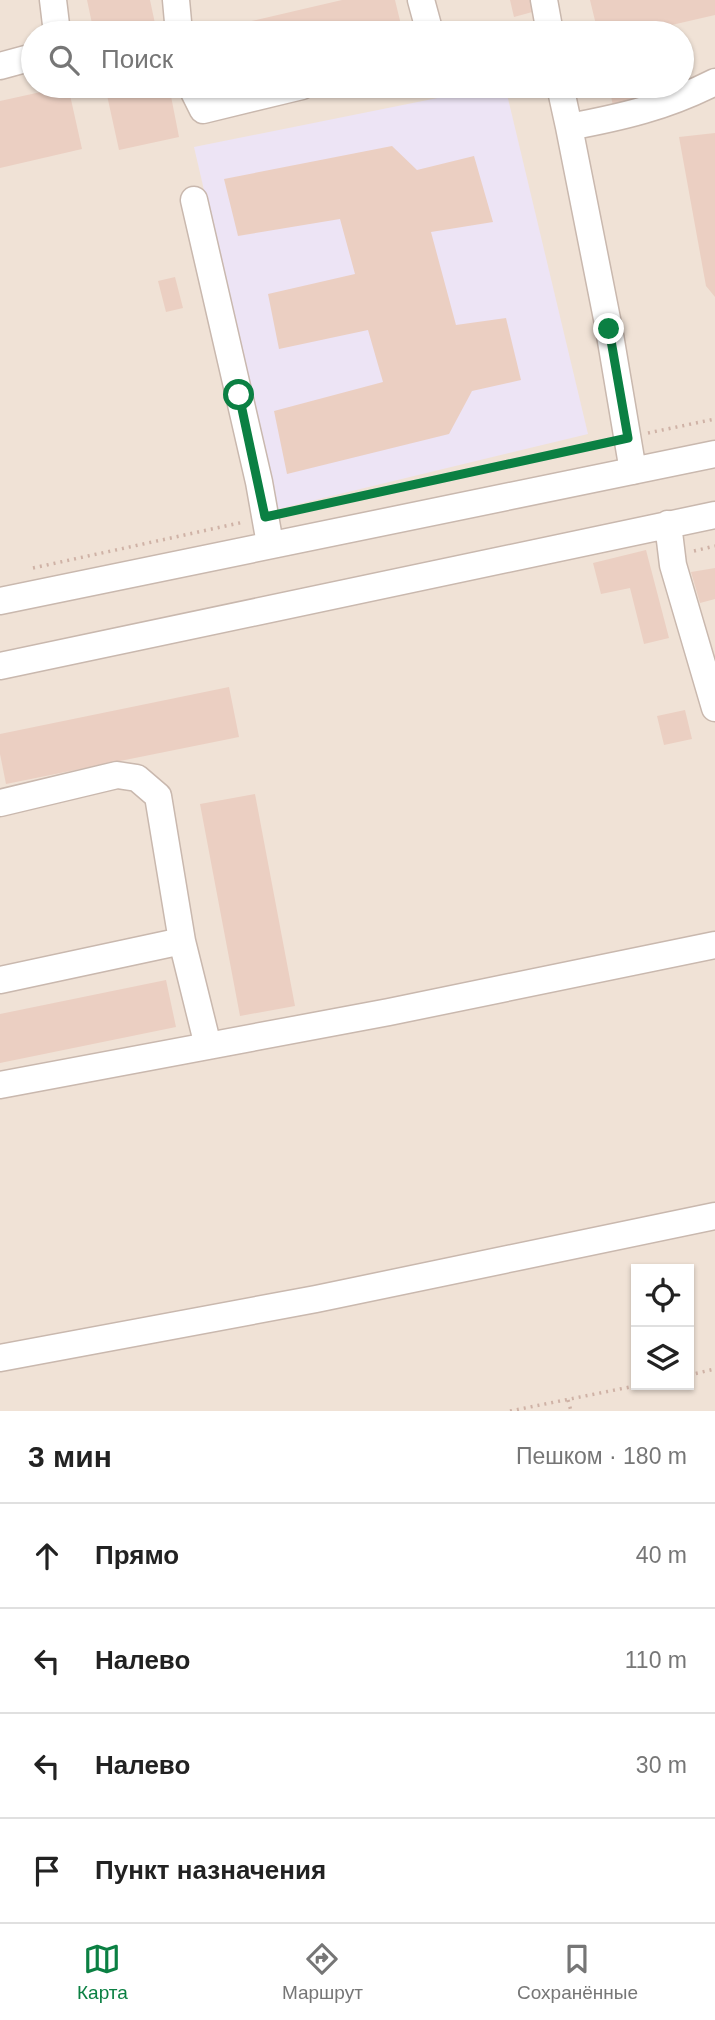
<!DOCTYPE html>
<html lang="ru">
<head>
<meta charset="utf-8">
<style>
	:root { --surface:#fff; --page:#f6f6f6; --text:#222; --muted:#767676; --line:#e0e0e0; --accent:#0b8043 }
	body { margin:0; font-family:Helvetica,sans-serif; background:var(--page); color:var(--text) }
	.controls { position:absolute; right:21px; bottom:21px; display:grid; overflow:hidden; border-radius:0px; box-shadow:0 2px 5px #0004 }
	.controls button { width:63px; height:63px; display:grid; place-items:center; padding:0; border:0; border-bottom:2px solid var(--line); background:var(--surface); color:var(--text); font:35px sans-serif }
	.stop { position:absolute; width:21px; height:21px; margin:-16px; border:5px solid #0b8043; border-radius:50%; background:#fff }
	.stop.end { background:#0b8043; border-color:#fff; box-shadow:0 2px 7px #0008 }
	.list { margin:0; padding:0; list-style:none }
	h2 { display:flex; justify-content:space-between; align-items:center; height:91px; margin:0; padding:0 28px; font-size:30px }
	h2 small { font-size:23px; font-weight:400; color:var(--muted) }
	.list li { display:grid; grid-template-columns:46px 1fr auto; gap:21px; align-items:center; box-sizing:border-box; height:105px; padding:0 28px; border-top:2px solid var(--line) }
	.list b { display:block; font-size:26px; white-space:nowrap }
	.list em { font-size:23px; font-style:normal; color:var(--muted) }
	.icon { flex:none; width:38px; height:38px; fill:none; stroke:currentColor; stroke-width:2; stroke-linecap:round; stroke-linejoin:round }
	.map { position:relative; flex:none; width:715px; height:1411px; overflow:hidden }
	.search { position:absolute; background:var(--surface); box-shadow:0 2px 5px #0004; left:21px; right:21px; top:21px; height:77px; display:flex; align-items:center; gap:18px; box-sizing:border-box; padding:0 24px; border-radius:38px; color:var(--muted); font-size:26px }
	.sheet { height:511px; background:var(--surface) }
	nav { display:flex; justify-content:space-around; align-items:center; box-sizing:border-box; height:98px; border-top:2px solid var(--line); background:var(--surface); font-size:19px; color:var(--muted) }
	nav a { display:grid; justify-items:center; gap:4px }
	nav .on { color:var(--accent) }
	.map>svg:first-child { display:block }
	.residential { fill:#f0e2d6; fill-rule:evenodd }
	.education { fill:#ede4f5 }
	.building { fill:#ebcfc2 }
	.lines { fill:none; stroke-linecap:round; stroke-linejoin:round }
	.minor-casing { stroke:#c9b8ae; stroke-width:29 }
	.path { stroke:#cfb2a6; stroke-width:3.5; stroke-dasharray:2 5; stroke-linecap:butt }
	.minor { stroke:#fff; stroke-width:26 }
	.route { stroke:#0b8043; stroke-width:9 }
</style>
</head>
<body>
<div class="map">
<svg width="715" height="1411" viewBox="0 0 715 1411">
	<rect width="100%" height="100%" fill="#f9f1e7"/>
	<!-- residential -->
	<path class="residential" d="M0 0H715V1411H0ZM33 33H682V86H33ZM636 1269H689V1385H636Z"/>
	<!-- education -->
	<path class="education" d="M497 86H505L588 434 278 509 194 147Z"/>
	<!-- building -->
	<path class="building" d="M87 0H150L157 33H94Z
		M342 0H395L403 33H218L217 29Z
		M510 0H534L536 11 514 17Z
		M590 0H715V15L637 33H598Z
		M68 86 82 149 0 168V101Z
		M105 86H169L179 137 119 150Z
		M609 86H640L643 99 613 106Z
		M715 133V297L706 286 679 137Z
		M392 146 417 170 474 156 493 222 431 232 456 325 506 318 521 380 472 391 449 434 287 474 274 411 383 382 368 330 279 349 268 294 355 274 340 219 238 236 224 179Z
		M175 277 183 308 166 312 158 281Z
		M646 550 669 638 644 644 630 588 601 594 593 563Z
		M715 568V599L700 603 691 572Z
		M229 687 239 737 6 784 0 754V734Z
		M685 710 692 739 664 745 657 716Z
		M255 794 295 1006 240 1016 200 804Z
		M166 980 176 1027 0 1063V1014Z"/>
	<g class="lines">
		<!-- minor casing -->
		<g class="minor-casing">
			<path id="minor" d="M53 0 57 33
				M176 0 179 33
				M421 0 430 33
				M544 0 550 33
				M0 66 33 57
				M191 86 203 110 302 86
				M560 86 569 127C622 117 666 107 715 82
				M569 127 609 329 633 471
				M194 200 259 482 270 544
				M668 524 673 565 715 708
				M0 601 715 454
				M0 666 715 515
				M0 803 117 775 137 778 158 796 182 941 208 1046
				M0 980 182 941
				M0 1085 389 1012 715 945
				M0 1358 316 1299 715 1216"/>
		</g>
		<!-- path -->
		<path class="path" d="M648 433 715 419
			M289 512 603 443
			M694 551 715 546
			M33 568 244 522
			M689 1375 715 1369
			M568 1400 571 1411
			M510 1411 640 1385"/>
		<!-- minor -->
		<use href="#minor" class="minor"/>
	</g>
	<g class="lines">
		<!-- route -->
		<path class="route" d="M239 395 265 517 628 438 609 329"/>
	</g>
</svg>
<div class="controls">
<button><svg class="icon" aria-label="locate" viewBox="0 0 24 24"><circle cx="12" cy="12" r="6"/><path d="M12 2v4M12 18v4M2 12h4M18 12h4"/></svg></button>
<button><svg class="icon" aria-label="layers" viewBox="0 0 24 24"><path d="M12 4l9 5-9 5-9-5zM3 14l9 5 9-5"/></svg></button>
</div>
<div class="stop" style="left:239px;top:395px"></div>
<div class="stop end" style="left:609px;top:329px"></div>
<div class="search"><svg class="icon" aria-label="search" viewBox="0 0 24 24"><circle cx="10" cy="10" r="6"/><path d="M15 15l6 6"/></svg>Поиск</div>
</div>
<section class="sheet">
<h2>3 мин<small>Пешком · 180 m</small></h2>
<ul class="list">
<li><svg class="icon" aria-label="ahead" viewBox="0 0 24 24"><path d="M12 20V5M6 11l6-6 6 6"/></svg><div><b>Прямо</b></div><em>40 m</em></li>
<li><svg class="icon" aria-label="left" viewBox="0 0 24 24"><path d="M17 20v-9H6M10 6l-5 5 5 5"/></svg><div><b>Налево</b></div><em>110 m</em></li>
<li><svg class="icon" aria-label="left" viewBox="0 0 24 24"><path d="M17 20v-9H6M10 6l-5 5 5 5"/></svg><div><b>Налево</b></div><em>30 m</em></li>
<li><svg class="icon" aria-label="arrive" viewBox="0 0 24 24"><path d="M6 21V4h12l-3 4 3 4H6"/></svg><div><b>Пункт назначения</b></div></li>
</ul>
</section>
<nav>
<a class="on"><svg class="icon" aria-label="map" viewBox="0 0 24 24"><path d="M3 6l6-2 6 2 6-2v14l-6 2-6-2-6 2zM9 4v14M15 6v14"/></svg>Карта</a>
<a><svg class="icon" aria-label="directions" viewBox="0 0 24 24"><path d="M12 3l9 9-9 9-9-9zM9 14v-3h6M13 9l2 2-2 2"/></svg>Маршрут</a>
<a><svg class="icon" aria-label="saved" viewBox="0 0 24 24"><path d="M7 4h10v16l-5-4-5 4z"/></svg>Сохранённые</a>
</nav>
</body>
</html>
